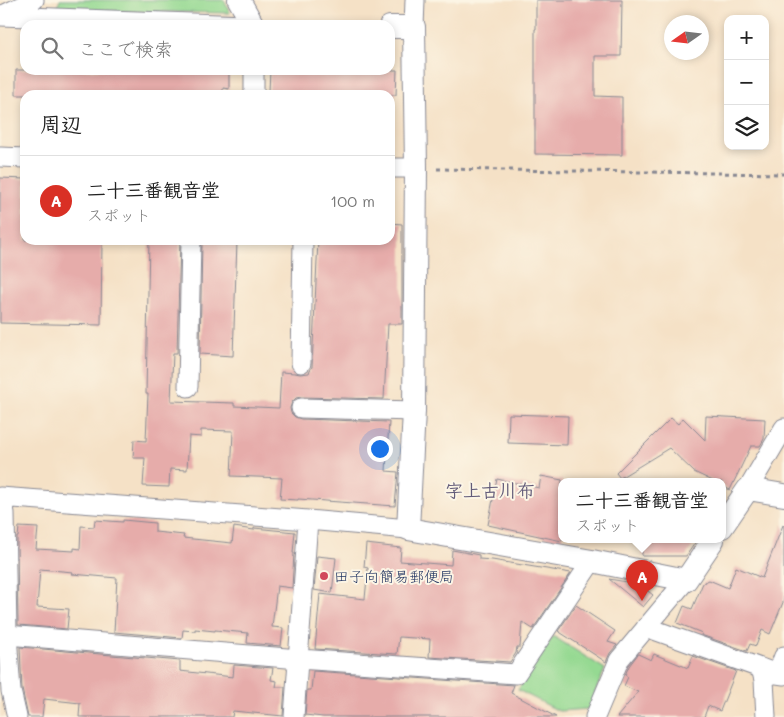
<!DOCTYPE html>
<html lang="ja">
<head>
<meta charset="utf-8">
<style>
	:root { --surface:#fff; --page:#f2f2f2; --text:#222; --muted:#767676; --line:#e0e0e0; --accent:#d93025 }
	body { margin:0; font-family:Mali,"Klee One",sans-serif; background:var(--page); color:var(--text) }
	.controls { position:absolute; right:15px; top:15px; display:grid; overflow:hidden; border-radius:10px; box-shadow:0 2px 8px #0003 }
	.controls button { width:45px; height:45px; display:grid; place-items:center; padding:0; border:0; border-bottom:1px solid var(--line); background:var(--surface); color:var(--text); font:25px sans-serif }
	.compass { position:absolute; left:664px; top:15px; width:45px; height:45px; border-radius:50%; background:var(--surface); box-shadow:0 2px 8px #0003; rotate:256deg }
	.you { position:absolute; left:379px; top:448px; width:18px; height:18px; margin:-12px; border:4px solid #fff; border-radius:50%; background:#1a73e8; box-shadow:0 0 0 8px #1a73e833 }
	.badge { display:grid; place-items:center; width:32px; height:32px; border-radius:50%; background:var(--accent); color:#fff; font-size:16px; font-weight:700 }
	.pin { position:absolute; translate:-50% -41px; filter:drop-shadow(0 1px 2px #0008) }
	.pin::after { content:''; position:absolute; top:26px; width:18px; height:15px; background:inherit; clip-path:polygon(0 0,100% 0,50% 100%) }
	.popup { position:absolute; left:558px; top:478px; width:168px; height:65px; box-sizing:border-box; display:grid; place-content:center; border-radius:10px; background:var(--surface); filter:drop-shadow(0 1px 4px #0005); font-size:16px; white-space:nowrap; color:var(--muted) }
	.popup b { font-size:19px; color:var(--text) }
	.popup::after { content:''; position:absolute; left:50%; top:100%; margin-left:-10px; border:10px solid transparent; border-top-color:var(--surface) }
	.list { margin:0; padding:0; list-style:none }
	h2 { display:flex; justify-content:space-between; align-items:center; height:65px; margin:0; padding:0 20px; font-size:21px }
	h2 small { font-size:16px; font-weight:400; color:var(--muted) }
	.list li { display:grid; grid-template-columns:32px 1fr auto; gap:15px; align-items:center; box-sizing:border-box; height:90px; padding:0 20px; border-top:1px solid var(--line) }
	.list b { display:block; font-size:19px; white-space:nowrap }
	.list p { margin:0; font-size:16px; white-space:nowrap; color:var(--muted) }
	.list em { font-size:16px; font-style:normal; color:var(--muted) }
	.icon { flex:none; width:28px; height:28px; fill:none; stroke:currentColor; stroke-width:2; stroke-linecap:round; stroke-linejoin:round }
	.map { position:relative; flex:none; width:784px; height:717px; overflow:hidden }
	.search { position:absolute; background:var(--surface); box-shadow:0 2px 8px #0003; left:20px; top:20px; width:375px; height:55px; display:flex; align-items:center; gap:12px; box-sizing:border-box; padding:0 18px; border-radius:15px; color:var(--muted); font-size:19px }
	.panel { position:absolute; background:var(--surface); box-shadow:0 2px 8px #0003; left:20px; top:90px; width:375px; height:155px; border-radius:15px }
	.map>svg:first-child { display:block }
	.green { fill:#95d992; stroke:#588478 }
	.building { fill:#e6acaa }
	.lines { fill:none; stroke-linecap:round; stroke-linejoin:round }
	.minor-casing { stroke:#888892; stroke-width:21 }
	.tertiary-casing { stroke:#888892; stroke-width:24 }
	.path { stroke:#888892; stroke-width:3; stroke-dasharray:4 4; stroke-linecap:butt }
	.minor { stroke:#fff; stroke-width:19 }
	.tertiary { stroke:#fff; stroke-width:22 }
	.poi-dot { fill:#d1495b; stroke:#fcf5e5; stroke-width:2 }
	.labels { text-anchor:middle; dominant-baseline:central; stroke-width:4; stroke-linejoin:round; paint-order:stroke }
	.poi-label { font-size:15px; fill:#1b2f5e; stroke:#fcf5e5; text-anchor:start }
	.quarter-label { font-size:18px; font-weight:bold; fill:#625b79; stroke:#fcf5e5 }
</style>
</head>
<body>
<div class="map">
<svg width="784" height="717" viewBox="0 0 784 717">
	<rect width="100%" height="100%" fill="#fcf5e5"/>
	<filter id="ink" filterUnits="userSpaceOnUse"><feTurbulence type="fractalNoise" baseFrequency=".02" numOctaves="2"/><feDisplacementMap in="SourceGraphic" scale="10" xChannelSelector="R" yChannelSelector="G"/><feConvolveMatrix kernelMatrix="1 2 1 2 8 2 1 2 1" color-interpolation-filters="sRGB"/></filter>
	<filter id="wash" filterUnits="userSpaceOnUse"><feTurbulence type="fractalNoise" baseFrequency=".0096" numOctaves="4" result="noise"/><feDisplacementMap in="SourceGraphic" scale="20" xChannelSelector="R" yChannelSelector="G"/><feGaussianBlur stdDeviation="1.12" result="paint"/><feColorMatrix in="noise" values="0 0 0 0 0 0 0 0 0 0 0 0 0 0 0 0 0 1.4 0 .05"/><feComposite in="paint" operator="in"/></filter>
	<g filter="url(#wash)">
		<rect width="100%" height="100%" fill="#f5e1c6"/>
		<!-- green -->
		<path class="green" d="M60 0H224L230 13 56 10Z
			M553 636 605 669 588 709 559 711 518 690Z"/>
		<g id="blocks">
			<!-- building -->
			<path class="building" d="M536 0H622L621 56H595V96L622 97V155L535 154V29H536Z
				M16 70H229V89L223 88V95H16Z
				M270 70H397L396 95H270V91H269Z
				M0 178 25 179V240L102 241 101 325 0 323Z
				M390 223 402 224V324H388L384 399 301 397 296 398 292 402 290 408 291 413 295 417 301 419 389 422 386 471 398 472 395 506 298 499V500L280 499 282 478 231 476 233 431 201 430V437L189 436 187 470 170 469 169 487 143 486 145 458H133L134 440 146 441 148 394H146L149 240H180L177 353H173L171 401 234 403V406L279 408 281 372 295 373 300 374 309 373 310 370 312 367 318 240H390Z
				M202 241 237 242 233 356 200 354Z
				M509 414 568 416 567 445 508 443Z
				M706 416 765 419 764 439 760 446H751L730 490 722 486V482H715L694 472 669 448 620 478 616 473 671 418 678 424 683 418 705 440Z
				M541 476 562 480V541L488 525 497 479 539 488Z
				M95 520 123 522V520L155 523V532L184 535 183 538 232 543 234 527 254 530V528L295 532 293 553H294L292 588 277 586 272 627 283 628 281 646 247 643 248 633 215 630V631L195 629V631L183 630 182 638 114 632 117 578 72 574 73 572 40 569 37 607 69 609 67 629 18 625 17 537H18L19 527 38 528 36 549 74 551V548L80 549 81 526 94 527Z
				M783 525 784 526V600L770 634 762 630 756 646 750 644 747 651 701 635 702 633 677 623 684 606 692 609 703 583 709 580 728 588 736 567 762 578Z
				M642 540H697L686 556H642Z
				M366 544 401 548 400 561 451 565 452 550 479 555V559L492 560 571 573 533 629 522 622 520 647H517L516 653 510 662 429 657 430 639 399 637 397 654 315 649 320 594 365 599 368 568 364 567Z
				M317 556 336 558 332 593 314 590Z
				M609 579 639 584 653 595 643 607Z
				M576 605 615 631 608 642 617 645 610 653 606 662 558 631Z
				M20 647 180 661V671L233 677 234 665 273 668 271 680 277 681 276 687H285L283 716 233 711 232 717H79L80 703 44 699 42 717H28L22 689Z
				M638 654 651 660 654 654 688 668 693 656 736 671 720 711 708 706 704 717H617L638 692 624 686 628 677 625 675 629 666Z
				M313 671 514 685 511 693 556 717H323L305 715 307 690H311Z"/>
		</g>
	</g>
	<g filter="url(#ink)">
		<use href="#blocks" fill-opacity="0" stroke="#888892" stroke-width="1"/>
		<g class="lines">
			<!-- minor casing -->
			<g class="minor-casing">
				<path id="minor" d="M3 15 34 0
					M1 16 245 25
					M414 27 415 0
					M254 70V95
					M0 157 25 158
					M390 168H416
					M301 363 303 240
					M188 387 191 240
					M301 408 414 411
					M748 489 784 428
					M0 497 308 520 408 529
					M0 497 5 513 7 635 11 691 17 717
					M646 627 777 674
					M7 635 299 659 516 674 592 561
					M784 656 777 674 784 675
					M761 668 764 680 766 717
					M294 717 308 520
					M595 717 619 660 686 580"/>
			</g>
			<!-- tertiary casing -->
			<g class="tertiary-casing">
				<path id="tertiary" d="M239 0 253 25
					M390 27H414L416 168 414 411 408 529 592 561 686 580 713 540
					M722 527 748 489 784 495"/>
			</g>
			<!-- path -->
			<path class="path" d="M437 169 784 174"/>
			<!-- minor -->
			<use href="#minor" class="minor"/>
			<!-- tertiary -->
			<use href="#tertiary" class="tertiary"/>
		</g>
	</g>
	<!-- markers -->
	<circle class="poi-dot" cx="324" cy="576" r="5"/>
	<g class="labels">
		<!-- poi labels -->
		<g class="poi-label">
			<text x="334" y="576">田子向簡易郵便局</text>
		</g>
		<!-- quarter labels -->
		<g class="quarter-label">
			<text x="490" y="490">字上古川布</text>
		</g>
	</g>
</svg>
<div class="controls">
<button>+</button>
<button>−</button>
<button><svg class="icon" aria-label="layers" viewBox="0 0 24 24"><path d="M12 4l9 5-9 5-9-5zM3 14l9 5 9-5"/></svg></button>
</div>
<svg class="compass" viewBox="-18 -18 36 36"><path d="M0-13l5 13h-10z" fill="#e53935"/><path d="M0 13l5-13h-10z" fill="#767676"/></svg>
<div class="you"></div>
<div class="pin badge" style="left:642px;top:601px">A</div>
<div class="popup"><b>二十三番観音堂</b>スポット</div>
<div class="search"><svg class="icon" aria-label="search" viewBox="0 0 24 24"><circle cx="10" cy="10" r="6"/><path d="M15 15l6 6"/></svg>ここで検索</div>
<section class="panel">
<h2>周辺<small></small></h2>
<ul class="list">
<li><span class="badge">A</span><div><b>二十三番観音堂</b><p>スポット</p></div><em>100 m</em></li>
</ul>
</section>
</div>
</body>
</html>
